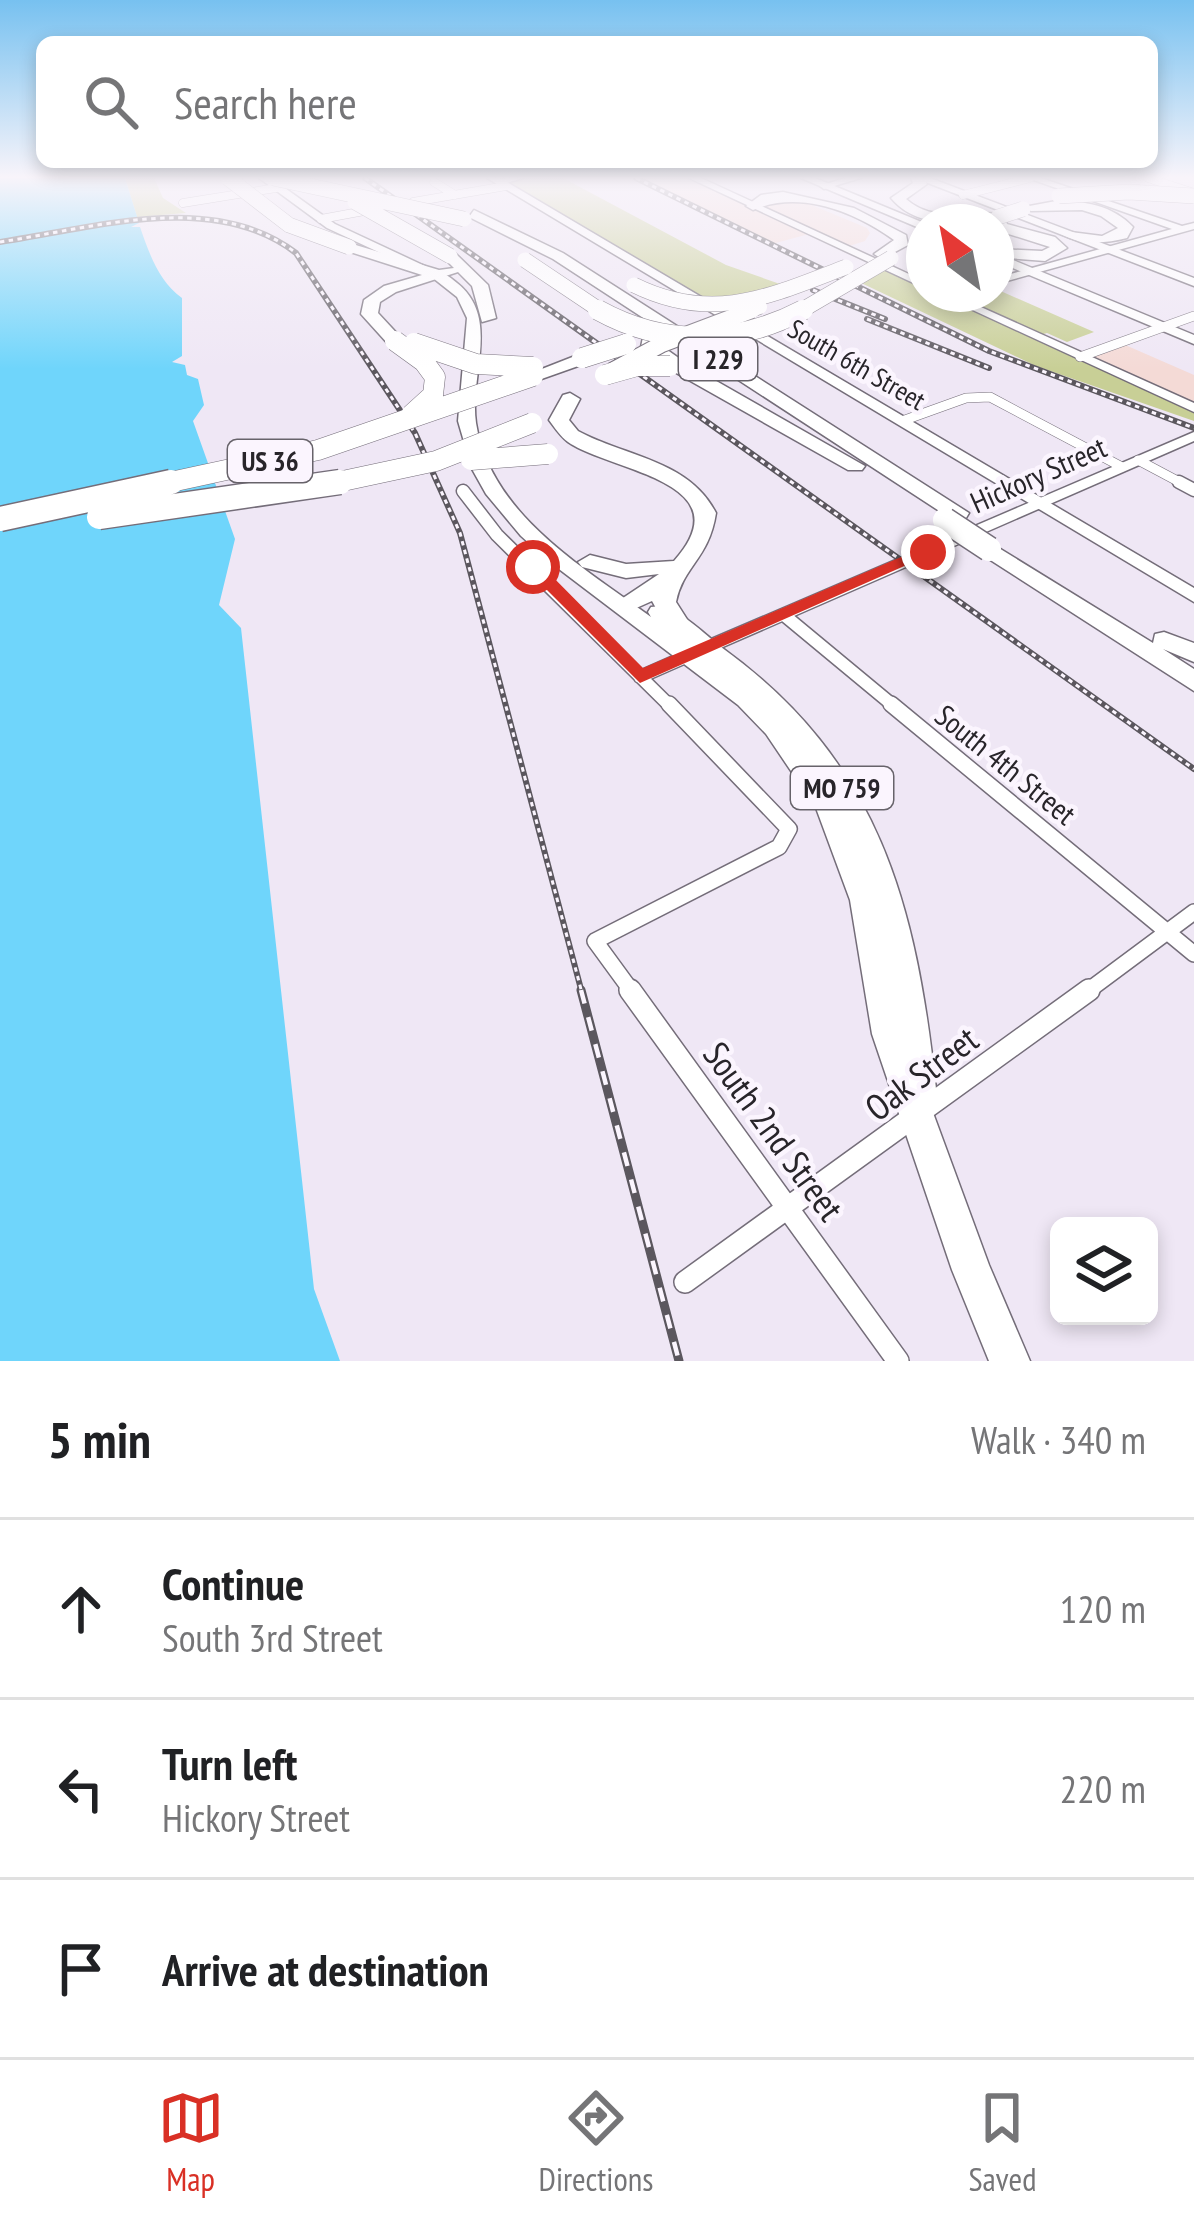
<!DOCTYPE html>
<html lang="en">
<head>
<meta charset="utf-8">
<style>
	:root { --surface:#fff; --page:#f6f6f6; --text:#202124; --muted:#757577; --line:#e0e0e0; --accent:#d93025 }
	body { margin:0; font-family:"PT Sans Narrow",sans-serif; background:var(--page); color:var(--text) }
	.controls { position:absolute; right:36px; bottom:36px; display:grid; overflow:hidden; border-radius:18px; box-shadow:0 6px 18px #0003 }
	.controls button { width:108px; height:108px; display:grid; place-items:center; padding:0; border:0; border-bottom:3px solid var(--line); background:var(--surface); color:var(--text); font:60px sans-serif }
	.compass { position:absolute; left:906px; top:204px; width:108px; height:108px; border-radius:50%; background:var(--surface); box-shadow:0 6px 18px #0003; rotate:328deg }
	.stop { position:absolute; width:36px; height:36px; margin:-27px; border:9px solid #d93025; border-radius:50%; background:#fff }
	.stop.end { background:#d93025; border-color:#fff; box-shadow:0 3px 12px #0008 }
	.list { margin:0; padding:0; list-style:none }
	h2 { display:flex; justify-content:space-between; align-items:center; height:156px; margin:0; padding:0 48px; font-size:51px }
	h2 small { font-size:39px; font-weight:400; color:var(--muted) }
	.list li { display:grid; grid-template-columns:78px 1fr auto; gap:36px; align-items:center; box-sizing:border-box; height:180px; padding:0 48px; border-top:3px solid var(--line) }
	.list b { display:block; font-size:45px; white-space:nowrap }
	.list p { margin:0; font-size:39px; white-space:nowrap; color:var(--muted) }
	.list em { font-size:39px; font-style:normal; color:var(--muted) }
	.icon { flex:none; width:66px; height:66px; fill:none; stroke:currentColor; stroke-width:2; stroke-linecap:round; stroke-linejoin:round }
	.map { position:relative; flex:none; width:1194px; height:1361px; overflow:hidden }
	.search { position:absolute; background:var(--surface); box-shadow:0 6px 18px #0003; left:36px; right:36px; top:36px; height:132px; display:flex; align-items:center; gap:30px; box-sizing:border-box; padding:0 42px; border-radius:18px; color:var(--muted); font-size:45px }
	.sheet { height:696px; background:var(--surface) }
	nav { display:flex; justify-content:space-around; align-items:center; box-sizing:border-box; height:168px; border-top:3px solid var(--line); background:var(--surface); font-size:33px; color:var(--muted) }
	nav a { display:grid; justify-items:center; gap:6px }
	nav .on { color:var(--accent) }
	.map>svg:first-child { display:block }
	.industrial { fill:#f4dad6 }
	.green { fill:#c8cf96 }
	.water { fill:#6fd5fb }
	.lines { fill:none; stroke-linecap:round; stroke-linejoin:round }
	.minor-far4-casing { stroke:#746d79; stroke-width:9 }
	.minor-far3-casing { stroke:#746d79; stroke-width:10 }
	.minor-far2-casing { stroke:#746d79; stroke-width:15 }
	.minor-far1-casing { stroke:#746d79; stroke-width:18 }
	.minor-casing { stroke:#746d79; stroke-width:24 }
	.tertiary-casing { stroke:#746d79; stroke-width:3 }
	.secondary-casing { stroke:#746d79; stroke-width:3 }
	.primary-casing { stroke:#746d79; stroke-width:3 }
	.motorway-casing { stroke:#746d79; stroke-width:3 }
	.minor-far4 { stroke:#fff; stroke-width:8 }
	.minor-far3 { stroke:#fff; stroke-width:9 }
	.minor-far2 { stroke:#fff; stroke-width:12 }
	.minor-far1 { stroke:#fff; stroke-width:15 }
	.minor { stroke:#fff; stroke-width:21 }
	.tertiary { fill:#fff; fill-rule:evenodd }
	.secondary { fill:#fff; fill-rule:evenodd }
	.primary { fill:#fff; fill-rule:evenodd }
	.motorway { fill:#fff; fill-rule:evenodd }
	.rail-far1-casing { stroke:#5b575e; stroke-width:6 }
	.rail-casing { stroke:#5b575e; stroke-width:9 }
	.rail-far1 { stroke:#fbf5fe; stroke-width:3; stroke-dasharray:4.5; stroke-linecap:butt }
	.rail { stroke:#fbf5fe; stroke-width:4.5; stroke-dasharray:14; stroke-linecap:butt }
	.trunk-bridge-far1-casing { stroke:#746d79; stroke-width:15; stroke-linecap:butt }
	.trunk-bridge-casing { stroke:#746d79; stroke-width:18; stroke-linecap:butt }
	.motorway-bridge-far2-casing { stroke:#746d79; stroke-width:16; stroke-linecap:butt }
	.motorway-bridge-far1-casing { stroke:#746d79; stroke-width:21; stroke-linecap:butt }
	.motorway-bridge-casing { stroke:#746d79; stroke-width:27; stroke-linecap:butt }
	.trunk-bridge-far1 { stroke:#fff; stroke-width:14 }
	.trunk-bridge { stroke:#fff; stroke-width:16 }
	.motorway-bridge-far2 { stroke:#fff; stroke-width:15 }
	.motorway-bridge-far1 { stroke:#fff; stroke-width:20 }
	.motorway-bridge { stroke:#fff; stroke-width:24 }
	.route { fill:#d93025 }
	.labels { text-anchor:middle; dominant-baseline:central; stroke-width:9; stroke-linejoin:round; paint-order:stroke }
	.shield { fill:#fbf5fe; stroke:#67636a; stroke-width:3 }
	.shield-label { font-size:27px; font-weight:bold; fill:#28252a }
	.far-street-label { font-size:27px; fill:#28252a; stroke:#fbf5fe }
	.street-label { font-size:30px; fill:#28252a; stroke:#fbf5fe }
	.near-street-label { font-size:36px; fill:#28252a; stroke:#fbf5fe }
</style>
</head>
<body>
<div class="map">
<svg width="1194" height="1361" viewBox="0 0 1194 1361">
	<rect width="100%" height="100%" fill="#efe7f5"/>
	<!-- industrial -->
	<path class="industrial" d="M639 178H689L809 234 772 244Z
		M802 201 867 228 870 233 865 241 846 247 757 206Z
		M1123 344 1194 375V406L1087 358Z"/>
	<!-- green -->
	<path class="green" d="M125 178H154L163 198 186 213 137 217Z
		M525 178H563L726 265 780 284 716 305 506 183Z
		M879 267 924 288V294H937L1194 412V421L1036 366 857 281Z
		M996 289 1094 332 1067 342 1047 333 1037 336 954 297 996 294Z"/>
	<!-- water -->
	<path class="water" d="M0 178H125L139 223 131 227H140C149 253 159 282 182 298V356L172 362 185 365 187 375 198 379 204 405 193 421 235 539 219 605 241 628 314 1289 340 1361H0Z"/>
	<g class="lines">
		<!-- minor-far4 casing -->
		<g class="minor-far4-casing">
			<path id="minor-far4" d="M1148 178 1194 193
				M434 182 455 195
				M963 195 1030 178
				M413 202 506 186
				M183 203 276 188
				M321 219 375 209"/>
		</g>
		<!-- minor-far3 casing -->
		<g class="minor-far3-casing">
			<path id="minor-far3" d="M1080 357 1194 316
				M902 421 966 398 990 397 1122 467
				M1138 460 1185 485"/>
		</g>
		<!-- minor-far2 casing -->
		<g class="minor-far2-casing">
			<path id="minor-far2" d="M1179 482 1194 490
				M463 491 497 535 671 707
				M784 615 895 707
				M640 677 690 655"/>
		</g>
		<!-- minor-far1 casing -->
		<g class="minor-far1-casing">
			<path id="minor-far1" d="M891 704 1194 954
				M633 993 595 941 779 847 789 829 669 704
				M1085 993 1194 912"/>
		</g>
		<!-- minor casing -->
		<g class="minor-casing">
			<path id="minor" d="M630 990 898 1361
				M685 1282 1089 990"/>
		</g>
		<!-- tertiary casing -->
		<g class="tertiary-casing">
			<path id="tertiary" d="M505 178H523L499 185 495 182Z
				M689 178H701L924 281V288Z
				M845 178H861L824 189 820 186Z
				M1028 178H1041L1182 226 1194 223V229L996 284V278L1172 229Z
				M938 294H952L1194 403V412Z
				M1194 432V441L700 657 694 659 685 653 688 649Z"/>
		</g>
		<!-- secondary casing -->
		<g class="secondary-casing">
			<path id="secondary" d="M259 178H271L335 224 444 275 434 278 327 228Z
				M487 178H500L1194 588V602Z
				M801 178H815L924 223V230Z
				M915 178H930L1194 278V286Z
				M996 253 1194 335V344L996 261Z"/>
		</g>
		<!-- primary casing -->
		<g class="primary-casing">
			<path id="primary" d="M433 272C445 272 448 276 457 283 501 318 469 375 476 423 490 514 583 567 651 617L648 612 651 607C674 602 703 633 721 647 880 762 916 904 936 1089L929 1102 989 1265 1030 1361H989L952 1270 872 1034 850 900 816 808 766 734 738 705 551 563 521 536 486 494 472 469 458 421 467 318 457 297 433 278Z"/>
		</g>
		<!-- motorway casing -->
		<g class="motorway-casing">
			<path id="motorway" d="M911 178H924L927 184 906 199C934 224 970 210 1003 214L1007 224 1055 237 1067 248 1045 261 996 257V249L1042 251 1050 247 996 230V222C960 222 918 230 891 198L913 183Z
				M783 192 854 208 906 235 908 245 882 259 874 254 894 240C853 211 800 190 753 210L746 206 761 195Z
				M1056 201C1085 201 1112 205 1133 227L1127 238C1104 244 1081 245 1061 234L1063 231 1102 236 1118 228 1101 216 1082 210 1031 211 1024 207Z
				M474 210 563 253 969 513 966 518H950L553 259 469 217Z
				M349 243 439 270 454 268 442 256 455 253 488 285 496 318 482 322 472 286 458 272 396 292 380 302 378 313 404 341 389 345 361 314 364 300 384 286 422 275 344 250V244Z
				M644 332H656V342L690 366 865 466 862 470H848L678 374 641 347Z
				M575 356 584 361 581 365 533 382 524 376Z
				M570 393 580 399 569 420 578 431C626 457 689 460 716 513 709 559 683 566 676 602L690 624 686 630H668L652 601 623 614 611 606 659 574 626 578 582 567 578 562 590 555 626 564 674 561C746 481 609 471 568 442 560 436 555 428 549 420L563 395Z
				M989 542 1153 643 1155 634 1164 632 1194 643V662L1163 649 1194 669V691L981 554 977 549 981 544Z"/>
		</g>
		<!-- minor-far4 -->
		<use href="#minor-far4" class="minor-far4"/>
		<!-- minor-far3 -->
		<use href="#minor-far3" class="minor-far3"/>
		<!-- minor-far2 -->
		<use href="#minor-far2" class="minor-far2"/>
		<!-- minor-far1 -->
		<use href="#minor-far1" class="minor-far1"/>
		<!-- minor -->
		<use href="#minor" class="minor"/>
		<!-- tertiary -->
		<use href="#tertiary" class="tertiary"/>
		<!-- secondary -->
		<use href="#secondary" class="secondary"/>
		<!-- primary -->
		<use href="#primary" class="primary"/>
		<!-- motorway -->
		<use href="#motorway" class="motorway"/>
		<!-- rail-far1 casing -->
		<g class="rail-far1-casing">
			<path id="rail-far1" d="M365 178 1194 769
				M636 178 989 351 1194 428
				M0 242C93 228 214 190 296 253L415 433 460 533 582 993
				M813 290 885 319
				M867 319 989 368"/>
		</g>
		<!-- rail casing -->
		<g class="rail-casing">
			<path id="rail" d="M581 990 679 1361"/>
		</g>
		<!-- rail-far1 -->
		<use href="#rail-far1" class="rail-far1"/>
		<!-- rail -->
		<use href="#rail" class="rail"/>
		<!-- trunk-bridge-far1 casing -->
		<g class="trunk-bridge-far1-casing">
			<path id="trunk-bridge-far1" d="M744 313 760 307"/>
		</g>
		<!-- trunk-bridge casing -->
		<g class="trunk-bridge-casing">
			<path id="trunk-bridge" d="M612 371 662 344 752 310"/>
		</g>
		<!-- motorway-bridge-far2 casing -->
		<g class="motorway-bridge-far2-casing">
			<path id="motorway-bridge-far2" d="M228 178 289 225 349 247
				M273 178 464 219
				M1059 196 1129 192 1194 196
				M355 202 450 256
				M998 217 1023 209
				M525 260 604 313
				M634 285C713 324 770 296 846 267
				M797 313 891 258"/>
		</g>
		<!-- motorway-bridge-far1 casing -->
		<g class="motorway-bridge-far1-casing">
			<path id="motorway-bridge-far1" d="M598 310C665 347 736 345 803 310
				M395 341 424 362 435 377 433 395 411 415
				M414 343 476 364 533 367
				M582 358 626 344
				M605 375 637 366H670
				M471 460 548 454
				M157 485 318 450 533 376
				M324 485 436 461 532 423"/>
		</g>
		<!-- motorway-bridge casing -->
		<g class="motorway-bridge-casing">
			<path id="motorway-bridge" d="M99 517 340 482
				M0 519 171 482
				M945 520 989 549"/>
		</g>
		<!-- trunk-bridge-far1 -->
		<use href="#trunk-bridge-far1" class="trunk-bridge-far1"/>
		<!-- trunk-bridge -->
		<use href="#trunk-bridge" class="trunk-bridge"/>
		<!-- motorway-bridge-far2 -->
		<use href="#motorway-bridge-far2" class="motorway-bridge-far2"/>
		<!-- motorway-bridge-far1 -->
		<use href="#motorway-bridge-far1" class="motorway-bridge-far1"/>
		<!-- motorway-bridge -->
		<use href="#motorway-bridge" class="motorway-bridge"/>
	</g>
	<!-- sky -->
	<linearGradient id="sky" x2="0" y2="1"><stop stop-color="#77c1f0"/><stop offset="0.48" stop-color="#f8f4fa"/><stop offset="1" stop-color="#f8f4fa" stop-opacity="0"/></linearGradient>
	<rect width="1194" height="369" fill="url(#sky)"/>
	<!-- route -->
	<path class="route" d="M922 548 936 552 640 683 524 567 539 563 643 668Z"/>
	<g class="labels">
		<!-- shield labels -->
		<g class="shield">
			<rect x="679" y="338" width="78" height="42" rx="9"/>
			<rect x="228" y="440" width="84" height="42" rx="9"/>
			<rect x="791" y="767" width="102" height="42" rx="9"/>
		</g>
		<g class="shield-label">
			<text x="718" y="359">I 229</text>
			<text x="270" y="461">US 36</text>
			<text x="842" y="788">MO 759</text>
		</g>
		<!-- far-street labels -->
		<g class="far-street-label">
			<text transform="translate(857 364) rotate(30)">South 6th Street</text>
		</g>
		<!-- street labels -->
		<g class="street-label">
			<text transform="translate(1038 474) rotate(-24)">Hickory Street</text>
			<text transform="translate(1006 764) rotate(39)">South 4th Street</text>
		</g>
		<!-- near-street labels -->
		<g class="near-street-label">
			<text transform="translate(921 1073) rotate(-37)">Oak Street</text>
			<text transform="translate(774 1131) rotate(54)">South 2nd Street</text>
		</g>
	</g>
</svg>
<div class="controls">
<button><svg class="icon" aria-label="layers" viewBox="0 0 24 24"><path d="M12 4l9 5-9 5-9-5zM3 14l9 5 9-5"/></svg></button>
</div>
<svg class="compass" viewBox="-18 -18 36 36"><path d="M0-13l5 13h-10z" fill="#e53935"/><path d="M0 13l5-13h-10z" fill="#757577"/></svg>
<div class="stop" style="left:533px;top:567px"></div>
<div class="stop end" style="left:928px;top:552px"></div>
<div class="search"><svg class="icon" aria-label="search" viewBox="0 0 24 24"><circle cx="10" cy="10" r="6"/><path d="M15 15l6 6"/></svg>Search here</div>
</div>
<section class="sheet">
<h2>5 min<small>Walk · 340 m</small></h2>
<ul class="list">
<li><svg class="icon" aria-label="ahead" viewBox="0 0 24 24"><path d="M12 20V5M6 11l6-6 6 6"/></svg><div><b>Continue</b><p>South 3rd Street</p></div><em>120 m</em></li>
<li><svg class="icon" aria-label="left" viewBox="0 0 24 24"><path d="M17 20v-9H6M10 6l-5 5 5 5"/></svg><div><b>Turn left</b><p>Hickory Street</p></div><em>220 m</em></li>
<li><svg class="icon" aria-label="arrive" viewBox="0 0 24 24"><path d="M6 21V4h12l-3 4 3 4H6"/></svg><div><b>Arrive at destination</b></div></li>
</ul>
</section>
<nav>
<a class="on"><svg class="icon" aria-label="map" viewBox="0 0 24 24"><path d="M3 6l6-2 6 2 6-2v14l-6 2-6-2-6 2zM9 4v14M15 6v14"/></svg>Map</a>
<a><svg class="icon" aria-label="directions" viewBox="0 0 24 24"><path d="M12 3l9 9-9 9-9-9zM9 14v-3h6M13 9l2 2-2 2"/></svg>Directions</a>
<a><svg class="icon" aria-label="saved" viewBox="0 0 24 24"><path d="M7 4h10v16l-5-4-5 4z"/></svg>Saved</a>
</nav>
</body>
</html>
